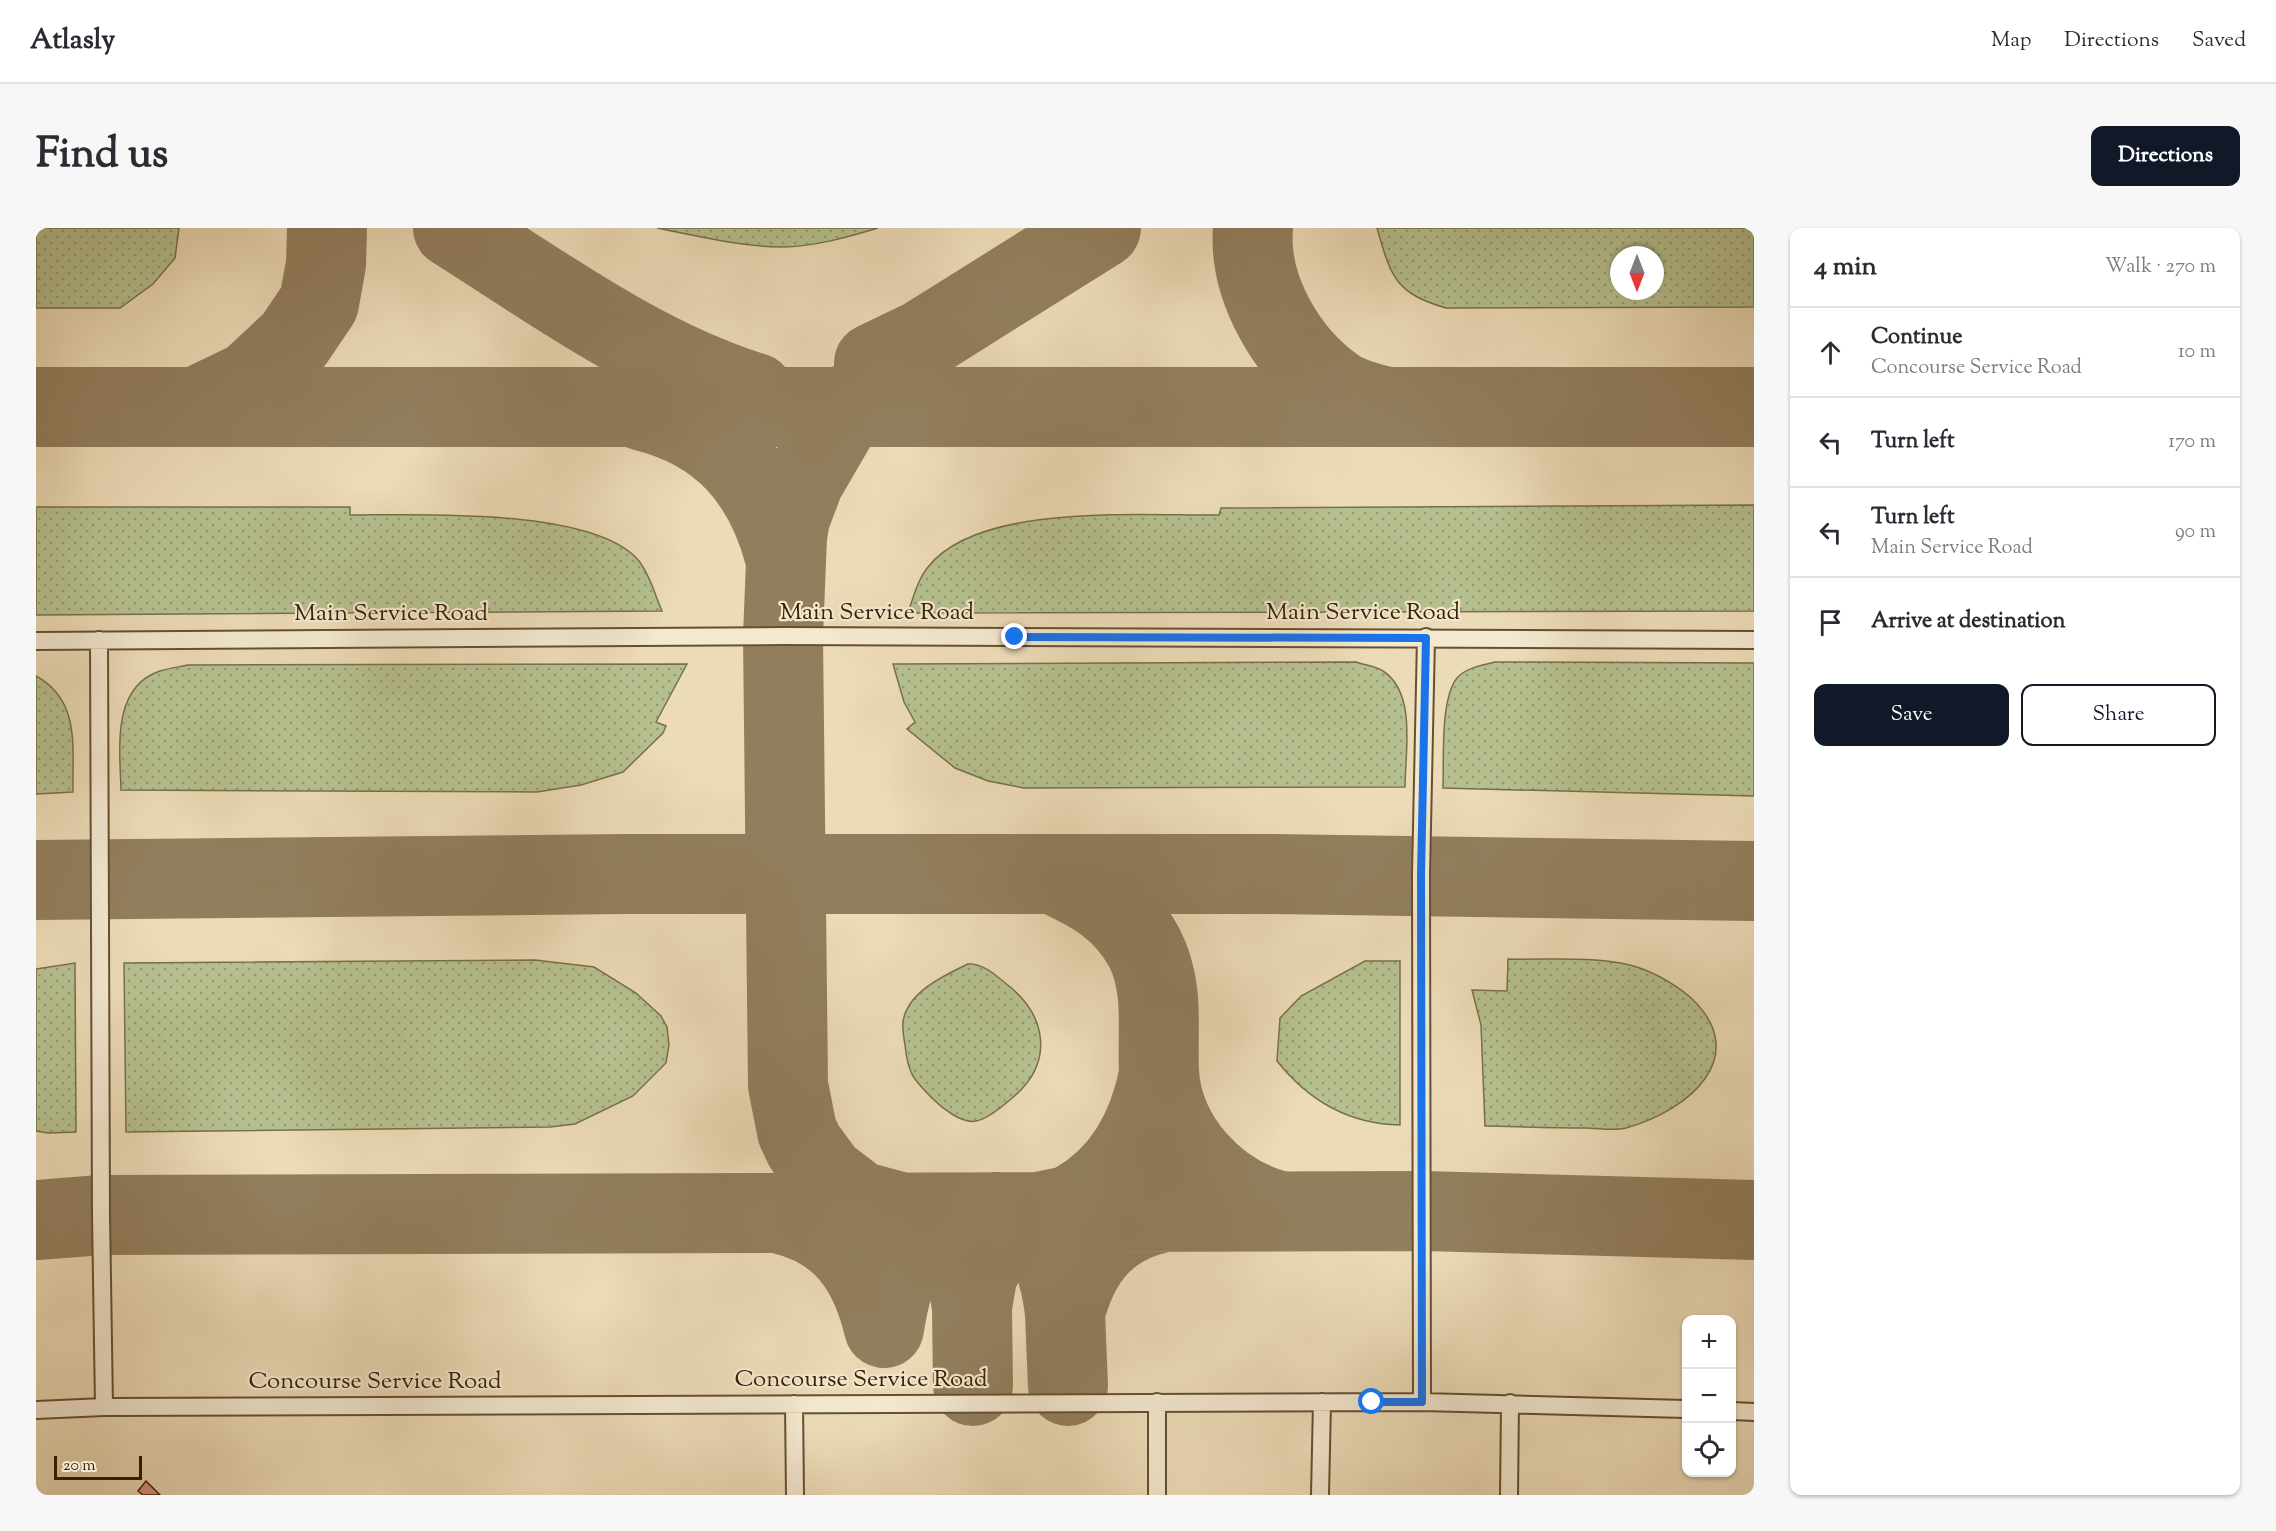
<!DOCTYPE html>
<html lang="en">
<head>
<meta charset="utf-8">
<style>
	:root { --surface:#fff; --page:#f7f7f7; --text:#2b2b33; --muted:#7c7c81; --line:#e1e1e2; --accent:#111827 }
	body { margin:0; font-family:"Sorts Mill Goudy",serif; background:var(--page); color:var(--text) }
	.controls { position:absolute; right:18px; bottom:18px; display:grid; overflow:hidden; border-radius:12px; box-shadow:0 2px 4px #0004 }
	.controls button { width:54px; height:54px; display:grid; place-items:center; padding:0; border:0; border-bottom:2px solid var(--line); background:var(--surface); color:var(--text); font:30px sans-serif }
	.compass { position:absolute; left:1574px; top:18px; width:54px; height:54px; border-radius:50%; background:var(--surface); box-shadow:0 2px 4px #0004; rotate:180deg }
	.scale { position:absolute; left:18px; bottom:15px; width:88px; box-sizing:border-box; padding-left:6px; border:3px solid #382103; border-top:0; font-size:16px; line-height:21px; white-space:nowrap; color:#382103; -webkit-text-stroke:4px #f3e8d0; paint-order:stroke }
	.stop { position:absolute; width:18px; height:18px; margin:-14px; border:4px solid #1a73e8; border-radius:50%; background:#fff }
	.stop.end { background:#1a73e8; border-color:#fff; box-shadow:0 2px 6px #0008 }
	.list { margin:0; padding:0; list-style:none }
	h2 { display:flex; justify-content:space-between; align-items:center; height:78px; margin:0; padding:0 24px; font-size:26px }
	h2 small { font-size:20px; font-weight:400; color:var(--muted) }
	.list li { display:grid; grid-template-columns:39px 1fr auto; gap:18px; align-items:center; box-sizing:border-box; height:90px; padding:0 24px; border-top:2px solid var(--line) }
	.list b { display:block; font-size:22px; white-space:nowrap }
	.list p { margin:0; font-size:20px; white-space:nowrap; color:var(--muted) }
	.list em { font-size:20px; font-style:normal; color:var(--muted) }
	.actions { display:flex; gap:12px; padding:18px 24px }
	.actions a { flex:1; padding:14px 0; border:2px solid var(--accent); border-radius:12px; text-align:center; font-size:21px; color:var(--accent) }
	.actions .main { background:var(--accent); color:#fff }
	.icon { flex:none; width:33px; height:33px; fill:none; stroke:currentColor; stroke-width:2; stroke-linecap:round; stroke-linejoin:round }
	.map { position:relative; flex:none; width:1718px; height:1267px; overflow:hidden; border-radius:12px }
	header { display:flex; align-items:center; gap:36px; box-sizing:border-box; height:84px; padding:0 30px; background:var(--surface); border-bottom:2px solid var(--line) }
	header strong { font-size:28px }
	nav { display:flex; gap:33px; margin-inline-start:auto; font-size:21px }
	.intro { display:flex; align-items:center; justify-content:space-between; box-sizing:border-box; height:144px; padding:0 36px }
	h1 { margin:0; font-size:42px }
	.button { padding:15px 27px; border-radius:12px; background:var(--accent); color:#fff; font-size:21px; font-weight:700 }
	main { display:flex; gap:36px; padding:0 36px }
	aside { flex:1; background:var(--surface); border-radius:12px; box-shadow:0 2px 4px #0004 }
	.map>svg:first-child { display:block }
	.grass { fill:url(#grass-dots); stroke:#777049; stroke-width:1.5; fill-rule:evenodd }
	.lines { fill:none; stroke-linecap:round; stroke-linejoin:round }
	.taxiway { stroke:#927e5d; stroke-width:80 }
	.building { fill:#d98d7f; stroke:#382103; stroke-width:1.5 }
	.lane-casing { stroke:#655030; stroke-width:20 }
	.lane { stroke:#f3e8d0; stroke-width:16 }
	.route { stroke:#1a73e8; stroke-width:8 }
	.labels { text-anchor:middle; dominant-baseline:central; stroke-width:4.5; stroke-linejoin:round; paint-order:stroke }
	.street-label { font-size:24px; fill:#382103; stroke:#f3e8d0 }
</style>
</head>
<body>
<header>
<strong>Atlasly</strong>
<nav><a>Map</a><a>Directions</a><a>Saved</a></nav>
</header>
<div class="intro"><h1>Find us</h1><a class="button">Directions</a></div>
<main>
<div class="map">
<svg width="1718" height="1267" viewBox="0 0 1718 1267">
	<defs>
		<pattern id="grass-dots" width="8" height="8" patternUnits="userSpaceOnUse" patternTransform="scale(1.5)"><rect width="8" height="8" fill="#b6c08f"/><path d="M2 2h.1M6 6h.1" fill="none" stroke="#959c73" stroke-width="1.8" stroke-linecap="round"/></pattern>
	</defs>
	<rect width="100%" height="100%" fill="#ecdbb7"/>
	<filter id="stains"><feTurbulence type="fractalNoise" baseFrequency=".00333" numOctaves="4"/><feColorMatrix values="0 0 0 0 .2 0 0 0 0 .09 0 0 0 0 .02 0 0 0 .5 -.17"/></filter>
	<radialGradient id="worn" r=".72"><stop offset=".6" stop-color="#630" stop-opacity="0"/><stop offset="1" stop-color="#630" stop-opacity=".3"/></radialGradient>
	<!-- grass -->
	<path class="grass" d="M0 0H143L139 30 117 56 84 80H0Z
		M621 0H842C812 9 777 19 746 19 705 19 661 8 621 0Z
		M1341 0H1718V79L1410 80C1359 65 1355 49 1341 0ZM1583 27H1619V63H1583Z
		M1718 277V383L872 385C877 370 882 351 892 339 943 274 1108 288 1183 287L1185 280Z
		M0 279H314V287C380 287 559 279 603 333 614 347 619 367 626 383L0 387Z
		M1320 434C1328 437 1340 438 1347 443 1381 465 1369 525 1369 559L988 560 952 553 919 540 871 501 879 494 868 474 857 436Z
		M1459 434 1718 435V568L1407 560C1408 533 1404 471 1421 450 1430 440 1446 437 1459 434Z
		M651 436 620 494 630 498 627 505 587 544 545 557 501 564 85 562C84 522 75 459 124 443 133 440 143 439 152 437Z
		M0 448C45 473 36 519 37 564L0 566Z
		M1472 731C1512 732 1556 728 1594 737 1616 743 1637 755 1654 769 1718 828 1652 883 1590 900 1578 903 1562 900 1549 900 1516 900 1483 899 1449 898L1445 797 1436 762 1471 763Z
		M499 732 558 739 600 765 625 788 631 799 633 817 630 835 597 868 539 896 514 899 90 904 88 735Z
		M1329 733H1364V897C1313 896 1272 872 1241 833L1244 790 1265 768Z
		M39 735 40 904 12 905 0 903V741Z
		M932 736C946 735 958 746 968 754 1012 787 1019 835 975 871 967 878 951 891 940 893 926 896 906 880 897 871 877 851 872 846 869 817 868 810 866 801 867 794 871 764 909 747 932 736Z"/>
	<g class="lines">
		<!-- taxiway -->
		<path class="taxiway" d="M417 0C514 61 609 131 719 165
			M1217 0C1212 60 1251 127 1301 161 1316 171 1334 175 1352 179
			M888 111 825 167 804 191 768 253 754 290 751 309 747 408 752 857 761 903 768 918 790 948 823 973 886 990 901 998 915 1012 930 1041 936 1079C938 1069 939 1057 942 1047 951 1022 976 994 1001 985 1014 980 1028 981 1040 974 1089 946 1113 898 1123 846
			M838 135 888 111 1065 0
			M0 179H1718
			M160 179 214 153 258 112 283 75 290 36 291 0
			M607 183C685 202 729 252 749 329
			M1019 647C1057 664 1087 681 1108 719 1129 759 1121 802 1123 844 1127 911 1181 967 1243 983
			M0 652 589 646H1238L1718 653
			M960 984C1011 1002 1023 1035 1029 1085 1043 1030 1072 995 1129 984
			M745 986C806 1000 834 1041 848 1100 858 1036 871 1009 933 985
			M0 992 65 987 1387 983 1718 992
			M936 1079 937 1158
			M1029 1085 1032 1158"/>
	</g>
	<!-- building -->
	<path class="building" d="M110 1253 124 1267H107L102 1263Z"/>
	<g class="lines">
		<!-- lane casing -->
		<g class="lane-casing">
			<path id="lane" d="M63 412 65 987 68 1179
				M0 413 747 408 1718 412
				M1121 1174V1267
				M1386 1174 1385 647 1390 409
				M758 1176 759 1267
				M0 1182 68 1179 1386 1174 1650 1181
				M1696 1183 1718 1184
				M1284 1267 1286 1174
				M1473 1267 1474 1175"/>
		</g>
		<!-- lane -->
		<use href="#lane" class="lane"/>
	</g>
	<g class="lines">
		<!-- route -->
		<path class="route" d="M979 409 1390 410 1385 646 1386 1174H1336"/>
	</g>
	<g class="labels">
		<!-- street labels -->
		<g class="street-label">
			<text x="841" y="385">Main Service Road</text>
			<text x="1327" y="385">Main Service Road</text>
			<text x="355" y="386">Main Service Road</text>
			<text x="825" y="1152">Concourse Service Road</text>
			<text x="339" y="1154">Concourse Service Road</text>
		</g>
	</g>
	<rect width="100%" height="100%" filter="url(#stains)"/>
	<rect width="100%" height="100%" fill="url(#worn)"/>
</svg>
<div class="controls">
<button>+</button>
<button>−</button>
<button><svg class="icon" aria-label="locate" viewBox="0 0 24 24"><circle cx="12" cy="12" r="6"/><path d="M12 2v4M12 18v4M2 12h4M18 12h4"/></svg></button>
</div>
<svg class="compass" viewBox="-18 -18 36 36"><path d="M0-13l5 13h-10z" fill="#e53935"/><path d="M0 13l5-13h-10z" fill="#7c7c81"/></svg>
<div class="scale">20 m</div>
<div class="stop" style="left:1336px;top:1174px"></div>
<div class="stop end" style="left:979px;top:409px"></div>
</div>
<aside>
<h2>4 min<small>Walk · 270 m</small></h2>
<ul class="list">
<li><svg class="icon" aria-label="ahead" viewBox="0 0 24 24"><path d="M12 20V5M6 11l6-6 6 6"/></svg><div><b>Continue</b><p>Concourse Service Road</p></div><em>10 m</em></li>
<li><svg class="icon" aria-label="left" viewBox="0 0 24 24"><path d="M17 20v-9H6M10 6l-5 5 5 5"/></svg><div><b>Turn left</b></div><em>170 m</em></li>
<li><svg class="icon" aria-label="left" viewBox="0 0 24 24"><path d="M17 20v-9H6M10 6l-5 5 5 5"/></svg><div><b>Turn left</b><p>Main Service Road</p></div><em>90 m</em></li>
<li><svg class="icon" aria-label="arrive" viewBox="0 0 24 24"><path d="M6 21V4h12l-3 4 3 4H6"/></svg><div><b>Arrive at destination</b></div></li>
</ul>
<div class="actions"><a class="main">Save</a><a>Share</a></div>
</aside>
</main>
</body>
</html>
